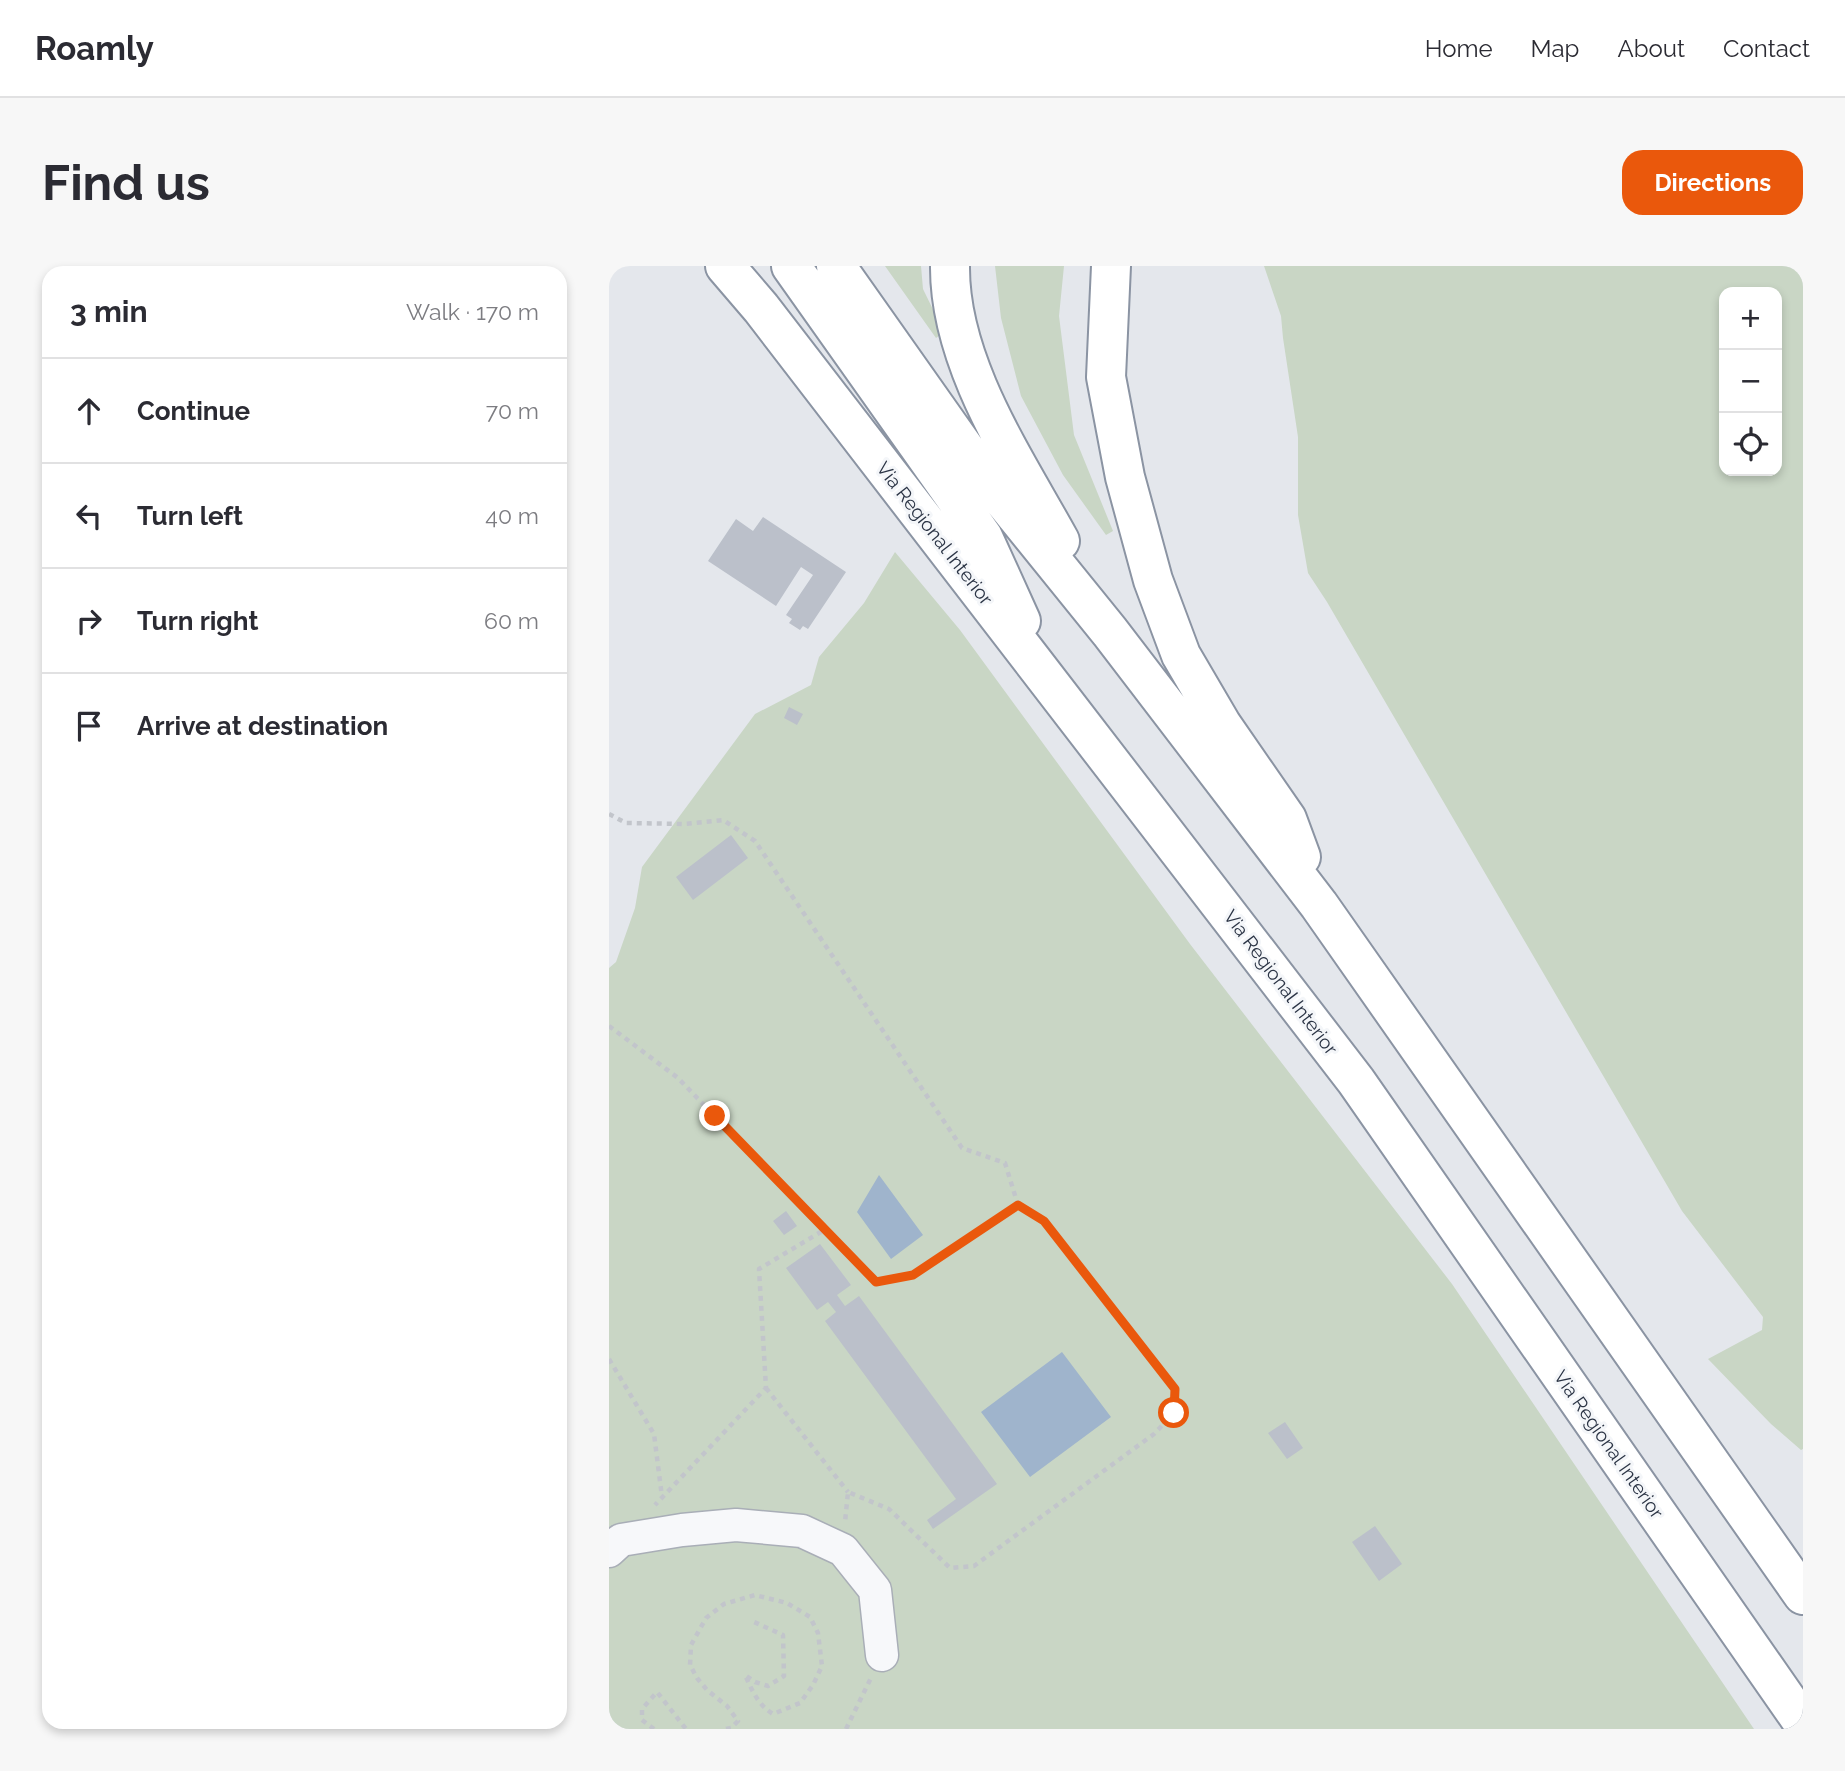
<!DOCTYPE html>
<html lang="en">
<head>
<meta charset="utf-8">
<style>
	:root { --surface:#fff; --page:#f7f7f7; --text:#2b2b33; --muted:#7c7c81; --line:#e1e1e2; --accent:#ea580c }
	body { margin:0; font-family:Raleway,sans-serif; background:var(--page); color:var(--text) }
	.controls { position:absolute; right:21px; top:21px; display:grid; overflow:hidden; border-radius:14px; box-shadow:0 4px 10px #0003 }
	.controls button { width:63px; height:63px; display:grid; place-items:center; padding:0; border:0; border-bottom:2px solid var(--line); background:var(--surface); color:var(--text); font:35px sans-serif }
	.stop { position:absolute; width:21px; height:21px; margin:-16px; border:5px solid #ea580c; border-radius:50%; background:#fff }
	.stop.end { background:#ea580c; border-color:#fff; box-shadow:0 2px 7px #0008 }
	.list { margin:0; padding:0; list-style:none }
	h2 { display:flex; justify-content:space-between; align-items:center; height:91px; margin:0; padding:0 28px; font-size:30px }
	h2 small { font-size:23px; font-weight:400; color:var(--muted) }
	.list li { display:grid; grid-template-columns:46px 1fr auto; gap:21px; align-items:center; box-sizing:border-box; height:105px; padding:0 28px; border-top:2px solid var(--line) }
	.list b { display:block; font-size:26px; white-space:nowrap }
	.list em { font-size:23px; font-style:normal; color:var(--muted) }
	.icon { flex:none; width:38px; height:38px; fill:none; stroke:currentColor; stroke-width:2; stroke-linecap:round; stroke-linejoin:round }
	.map { position:relative; flex:none; width:1194px; height:1463px; overflow:hidden; border-radius:21px }
	header { display:flex; align-items:center; gap:42px; box-sizing:border-box; height:98px; padding:0 35px; background:var(--surface); border-bottom:2px solid var(--line) }
	header strong { font-size:33px }
	nav { display:flex; gap:38px; margin-inline-start:auto; font-size:24px }
	.intro { display:flex; align-items:center; justify-content:space-between; box-sizing:border-box; height:168px; padding:0 42px }
	h1 { margin:0; font-size:49px }
	.button { padding:18px 32px; border-radius:21px; background:var(--accent); color:#fff; font-size:24px; font-weight:700 }
	main { display:flex; gap:42px; padding:0 42px }
	aside { flex:1; background:var(--surface); border-radius:21px; box-shadow:0 4px 10px #0003 }
	.map>svg:first-child { display:block }
	.green { fill:#c9d6c5; fill-rule:evenodd }
	.water { fill:#9fb4cc }
	.building { fill:#bbc0ca }
	.lines { fill:none; stroke-linecap:round; stroke-linejoin:round }
	.minor-casing { stroke:#a9aeb7; stroke-width:35 }
	.highway-casing { stroke:#8b94a3; stroke-width:42 }
	.path { stroke:#c2c5cb; stroke-width:4.5; stroke-dasharray:5 5; stroke-linecap:butt }
	.minor { stroke:#f7f8fa; stroke-width:32 }
	.highway { stroke:#fff; stroke-width:38 }
	.route { stroke:#ea580c; stroke-width:9 }
	.labels { text-anchor:middle; dominant-baseline:central; stroke-width:6; stroke-linejoin:round; paint-order:stroke }
	.street-label { font-size:19px; fill:#2b3445; stroke:#f4f6f9 }
</style>
</head>
<body>
<header>
<strong>Roamly</strong>
<nav><a>Home</a><a>Map</a><a>About</a><a>Contact</a></nav>
</header>
<div class="intro"><h1>Find us</h1><a class="button">Directions</a></div>
<main>
<aside>
<h2>3 min<small>Walk · 170 m</small></h2>
<ul class="list">
<li><svg class="icon" aria-label="ahead" viewBox="0 0 24 24"><path d="M12 20V5M6 11l6-6 6 6"/></svg><div><b>Continue</b></div><em>70 m</em></li>
<li><svg class="icon" aria-label="left" viewBox="0 0 24 24"><path d="M17 20v-9H6M10 6l-5 5 5 5"/></svg><div><b>Turn left</b></div><em>40 m</em></li>
<li><svg class="icon" aria-label="right" viewBox="0 0 24 24"><path d="M7 20v-9h11M14 6l5 5-5 5"/></svg><div><b>Turn right</b></div><em>60 m</em></li>
<li><svg class="icon" aria-label="arrive" viewBox="0 0 24 24"><path d="M6 21V4h12l-3 4 3 4H6"/></svg><div><b>Arrive at destination</b></div></li>
</ul>
</aside>
<div class="map">
<svg width="1194" height="1463" viewBox="0 0 1194 1463">
	<rect width="100%" height="100%" fill="#e4e7ec"/>
	<!-- green -->
	<path class="green" d="M276 0H312L314 23 335 66 327 72Z
		M386 0H455L450 50 465 169 504 265 497 269 454 209 412 130 392 52Z
		M655 0H1194V1183L1192 1184 1162 1158 1099 1093 1153 1064 1154 1051 1073 945 718 336 699 307 689 249V171L674 72 672 50ZM1115 26H1168V205H1115Z
		M286 286 351 364 581 678 843 1018 1145 1463H0V702L7 696 26 642 33 601 146 448 202 419 210 391 255 337Z"/>
	<!-- water -->
	<path class="water" d="M270 909 314 969 282 993 248 946Z
		M453 1086 502 1151 421 1211 372 1146Z"/>
	<!-- building -->
	<path class="building" d="M154 251 237 306 199 363 194 360 191 364 180 357 183 353 177 349 204 309 192 301 167 340 99 295 127 253 144 265Z
		M180 441 194 448 188 459 175 452Z
		M122 569 139 592 84 634 67 611Z
		M177 945 188 960 175 969 164 955Z
		M211 978 242 1019 228 1029 236 1040 250 1030 388 1218 324 1263 318 1254 347 1233 216 1055 227 1046 219 1036 208 1044 177 1002Z
		M676 1156 694 1182 678 1193 659 1167Z
		M766 1260 793 1298 770 1315 743 1276Z"/>
	<g class="lines">
		<!-- minor casing -->
		<g class="minor-casing">
			<path id="minor" d="M0 1285 12 1274 73 1264 127 1259 193 1265 234 1284 266 1324 273 1389"/>
		</g>
		<!-- highway casing -->
		<g class="highway-casing">
			<path id="highway" d="M116 0 152 42 747 815 1194 1457
				M182 0 374 271 412 355
				M227 0 378 214 501 366 710 639 1194 1329
				M341 0C340 97 406 193 451 275
				M502 0 497 111 516 211 544 314 572 389 613 459 678 553 692 591"/>
		</g>
		<!-- path -->
		<path class="path" d="M0 548 17 557 75 558 114 554 146 575 353 882 396 897 409 939 435 955 566 1123 565 1147 545 1168 365 1300 341 1302 280 1243 239 1226 236 1256
			M0 760 69 812 215 964 150 1003 157 1122 46 1239
			M215 964 267 1016 304 1009 409 939
			M0 1093 45 1168 53 1231
			M157 1122 239 1226
			M45 1463 33 1454V1443L48 1426 77 1463
			M117 1463 122 1462 129 1455 118 1440 98 1424 88 1412 81 1399 82 1379 97 1352 115 1338 146 1329 178 1337 201 1351 209 1367 213 1400 204 1419 191 1437 164 1448C149 1439 143 1424 136 1409L146 1416 159 1420 175 1410 174 1369 145 1356
			M237 1463 262 1412"/>
		<!-- minor -->
		<use href="#minor" class="minor"/>
		<!-- highway -->
		<use href="#highway" class="highway"/>
	</g>
	<g class="lines">
		<!-- route -->
		<path class="route" d="M106 850 267 1016 304 1009 409 939 435 955 566 1123 565 1147"/>
	</g>
	<g class="labels">
		<!-- street labels -->
		<g class="street-label">
			<text transform="translate(326 267) rotate(52)">Via Regional Interior</text>
			<text transform="translate(672 716) rotate(53)">Via Regional Interior</text>
			<text transform="translate(1000 1178) rotate(55)">Via Regional Interior</text>
		</g>
	</g>
</svg>
<div class="controls">
<button>+</button>
<button>−</button>
<button><svg class="icon" aria-label="locate" viewBox="0 0 24 24"><circle cx="12" cy="12" r="6"/><path d="M12 2v4M12 18v4M2 12h4M18 12h4"/></svg></button>
</div>
<div class="stop" style="left:565px;top:1147px"></div>
<div class="stop end" style="left:106px;top:850px"></div>
</div>
</main>
</body>
</html>
